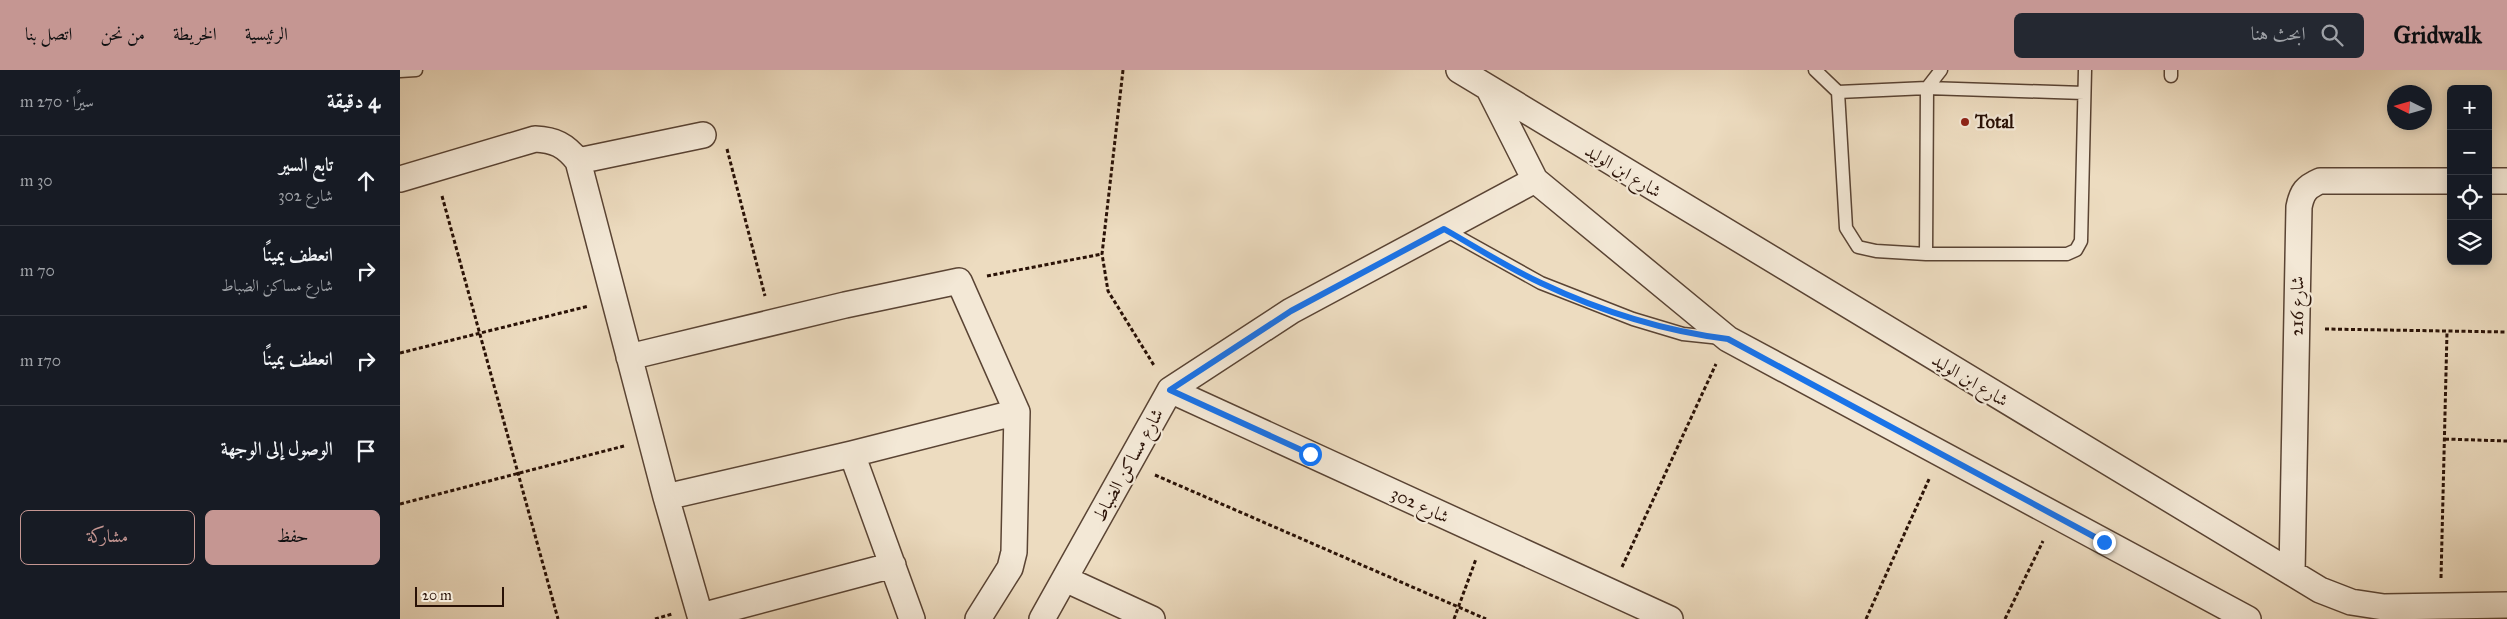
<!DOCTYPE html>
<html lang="ar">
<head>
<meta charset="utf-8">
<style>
	:root { --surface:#171b24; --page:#242831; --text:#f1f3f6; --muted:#9ea1a6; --line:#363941; --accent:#c59692 }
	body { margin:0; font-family:"IM FELL Great Primer",Amiri,serif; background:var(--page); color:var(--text); direction:rtl }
	.controls { position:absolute; right:15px; top:15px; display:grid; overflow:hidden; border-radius:8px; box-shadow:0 2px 12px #0003 }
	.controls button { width:45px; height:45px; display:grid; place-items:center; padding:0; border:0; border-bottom:1px solid var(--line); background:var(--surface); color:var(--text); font:25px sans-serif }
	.compass { position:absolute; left:1987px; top:15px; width:45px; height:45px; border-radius:50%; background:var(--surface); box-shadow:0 2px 12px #0003; rotate:275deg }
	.scale { position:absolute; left:15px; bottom:12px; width:89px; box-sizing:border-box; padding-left:5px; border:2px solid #291106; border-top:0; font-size:14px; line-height:18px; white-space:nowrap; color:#291106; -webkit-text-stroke:4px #f3e8d6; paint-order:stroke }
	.stop { position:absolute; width:15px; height:15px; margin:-11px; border:4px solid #1a73e8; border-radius:50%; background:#fff }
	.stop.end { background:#1a73e8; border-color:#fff; box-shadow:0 1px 5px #0008 }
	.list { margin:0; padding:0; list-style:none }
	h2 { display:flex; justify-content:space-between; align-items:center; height:65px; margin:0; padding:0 20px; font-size:21px }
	h2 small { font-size:16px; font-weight:400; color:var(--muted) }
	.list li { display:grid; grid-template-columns:32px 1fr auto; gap:15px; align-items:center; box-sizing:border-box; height:90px; padding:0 20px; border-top:1px solid var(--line) }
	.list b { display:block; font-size:19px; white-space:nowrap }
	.list p { margin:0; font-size:16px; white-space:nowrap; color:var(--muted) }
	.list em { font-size:16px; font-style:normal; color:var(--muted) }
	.actions { display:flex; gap:10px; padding:15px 20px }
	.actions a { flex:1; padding:11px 0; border:1px solid var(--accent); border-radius:8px; text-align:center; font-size:18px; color:var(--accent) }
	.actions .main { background:var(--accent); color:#111 }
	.icon { flex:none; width:28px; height:28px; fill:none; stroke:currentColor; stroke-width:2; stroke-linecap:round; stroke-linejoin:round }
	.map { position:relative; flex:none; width:2107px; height:549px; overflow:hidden; direction:ltr }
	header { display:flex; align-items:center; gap:30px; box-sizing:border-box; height:70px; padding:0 25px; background:var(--accent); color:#111 }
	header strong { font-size:24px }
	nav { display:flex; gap:28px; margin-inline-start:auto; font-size:18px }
	.search { width:350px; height:45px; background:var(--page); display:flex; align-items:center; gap:12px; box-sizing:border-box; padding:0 18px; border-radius:8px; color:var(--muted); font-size:19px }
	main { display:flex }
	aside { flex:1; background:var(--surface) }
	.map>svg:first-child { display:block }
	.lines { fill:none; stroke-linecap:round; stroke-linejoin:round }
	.lane-casing { stroke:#5a4434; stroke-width:15 }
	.street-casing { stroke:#5a4434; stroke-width:28 }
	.path { stroke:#291106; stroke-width:3; stroke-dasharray:4 2.5; stroke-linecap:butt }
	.lane { stroke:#f3e8d6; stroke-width:12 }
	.street { stroke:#f3e8d6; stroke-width:25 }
	.route { stroke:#1a73e8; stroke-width:6 }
	.poi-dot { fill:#8f2418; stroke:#f3e8d6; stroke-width:2 }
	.labels { text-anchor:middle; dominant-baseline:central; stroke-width:4.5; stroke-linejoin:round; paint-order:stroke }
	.poi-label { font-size:18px; font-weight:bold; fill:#291106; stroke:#f3e8d6; text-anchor:start }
	.street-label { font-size:18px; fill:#291106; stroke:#f3e8d6 }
</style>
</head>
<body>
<header>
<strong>Gridwalk</strong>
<div class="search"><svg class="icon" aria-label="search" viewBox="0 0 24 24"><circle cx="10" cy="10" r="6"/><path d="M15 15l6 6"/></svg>ابحث هنا</div>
<nav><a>الرئيسية</a><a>الخريطة</a><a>من نحن</a><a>اتصل بنا</a></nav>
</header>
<main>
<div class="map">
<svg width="2107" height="549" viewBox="0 0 2107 549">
	<rect width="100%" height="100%" fill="#eddcc0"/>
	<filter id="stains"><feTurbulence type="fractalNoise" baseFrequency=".004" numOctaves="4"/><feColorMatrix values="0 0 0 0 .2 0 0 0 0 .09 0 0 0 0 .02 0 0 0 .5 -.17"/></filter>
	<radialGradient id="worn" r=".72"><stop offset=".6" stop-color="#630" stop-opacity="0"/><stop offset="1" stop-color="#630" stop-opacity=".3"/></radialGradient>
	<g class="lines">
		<!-- lane casing -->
		<g class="lane-casing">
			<path id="lane" d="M1415 0 1438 22 1446 158 1458 177 1476 181 1526 184H1667L1676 180 1681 171 1685 0
				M0 1 16 0
				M1771 6V0
				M1438 22 1527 18 1684 23
				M1044 159 1141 213 1233 249 1283 264 1321 268
				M1526 184 1527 18 1541 0"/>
		</g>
		<!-- street casing -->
		<g class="street-casing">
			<path id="street" d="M1059 0 1920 520 1951 532 1984 537 2107 535
				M1090 21 1135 110 1328 269 1848 549
				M178 91 303 65
				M0 109 135 69C155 70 165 75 178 91L266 427 301 549
				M2088 111H2107
				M229 287 445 235 559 211 617 342 614 482 610 498 578 549
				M770 320 1270 549
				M452 384 512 549
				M266 427 452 384 617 342
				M1892 503 1899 137C1902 122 1906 117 1920 111H2051
				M665 509 752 549
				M301 546 493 495
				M642 549 770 320 891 241 1135 110"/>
		</g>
		<!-- path -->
		<path class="path" d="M723 0 702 184 708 221 755 297
			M327 79 365 226
			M42 126 158 549
			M587 206 702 184
			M1925 259 2107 262
			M0 283 189 236
			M2045 369 2107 371
			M755 405 1086 549
			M0 434 224 376
			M1222 497 1316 294
			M2041 508 2047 262
			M255 549 272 544
			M1054 549 1076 489
			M1466 549 1530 407
			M1605 549 1643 471"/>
		<!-- lane -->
		<use href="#lane" class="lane"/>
		<!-- street -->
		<use href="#street" class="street"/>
	</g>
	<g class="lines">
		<!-- route -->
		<path class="route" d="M910 384 770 320 891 241 1044 159C1076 177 1108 198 1141 213 1200 241 1264 261 1328 269L1704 472"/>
	</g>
	<!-- markers -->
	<circle class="poi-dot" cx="1565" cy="52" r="5"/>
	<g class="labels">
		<!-- poi labels -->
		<g class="poi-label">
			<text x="1575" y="52">Total</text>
		</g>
		<!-- street labels -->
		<g class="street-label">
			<text transform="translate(1223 101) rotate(31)">شارع ابن الوليد</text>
			<text transform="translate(1897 236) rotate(-89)">شارع 216</text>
			<text transform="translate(1570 310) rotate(31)">شارع ابن الوليد</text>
			<text transform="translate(728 395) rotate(-61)">شارع مساكن الضباط</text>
			<text transform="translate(1020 435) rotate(25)">شارع 302</text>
		</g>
	</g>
	<rect width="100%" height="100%" filter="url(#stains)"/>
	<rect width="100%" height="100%" fill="url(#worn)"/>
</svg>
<div class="controls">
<button>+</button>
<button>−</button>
<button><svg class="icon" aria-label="locate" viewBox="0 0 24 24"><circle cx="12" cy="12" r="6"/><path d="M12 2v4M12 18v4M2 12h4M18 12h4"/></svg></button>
<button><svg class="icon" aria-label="layers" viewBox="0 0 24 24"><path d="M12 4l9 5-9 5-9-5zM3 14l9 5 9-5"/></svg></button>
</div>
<svg class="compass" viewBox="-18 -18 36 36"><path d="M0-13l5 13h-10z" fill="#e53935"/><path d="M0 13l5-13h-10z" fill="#9ea1a6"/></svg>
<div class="scale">20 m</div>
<div class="stop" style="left:910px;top:384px"></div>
<div class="stop end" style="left:1704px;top:472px"></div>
</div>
<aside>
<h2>4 دقيقة<small>سيرًا · 270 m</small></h2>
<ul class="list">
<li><svg class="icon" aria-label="ahead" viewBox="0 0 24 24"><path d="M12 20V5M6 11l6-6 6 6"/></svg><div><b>تابع السير</b><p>شارع 302</p></div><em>30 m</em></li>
<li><svg class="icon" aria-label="right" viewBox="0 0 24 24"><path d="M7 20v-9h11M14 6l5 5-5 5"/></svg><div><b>انعطف يمينًا</b><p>شارع مساكن الضباط</p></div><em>70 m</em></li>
<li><svg class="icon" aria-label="right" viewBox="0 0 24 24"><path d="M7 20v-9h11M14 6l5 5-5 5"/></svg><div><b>انعطف يمينًا</b></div><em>170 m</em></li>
<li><svg class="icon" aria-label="arrive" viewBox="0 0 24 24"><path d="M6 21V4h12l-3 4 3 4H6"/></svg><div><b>الوصول إلى الوجهة</b></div></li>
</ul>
<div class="actions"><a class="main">حفظ</a><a>مشاركة</a></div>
</aside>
</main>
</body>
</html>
